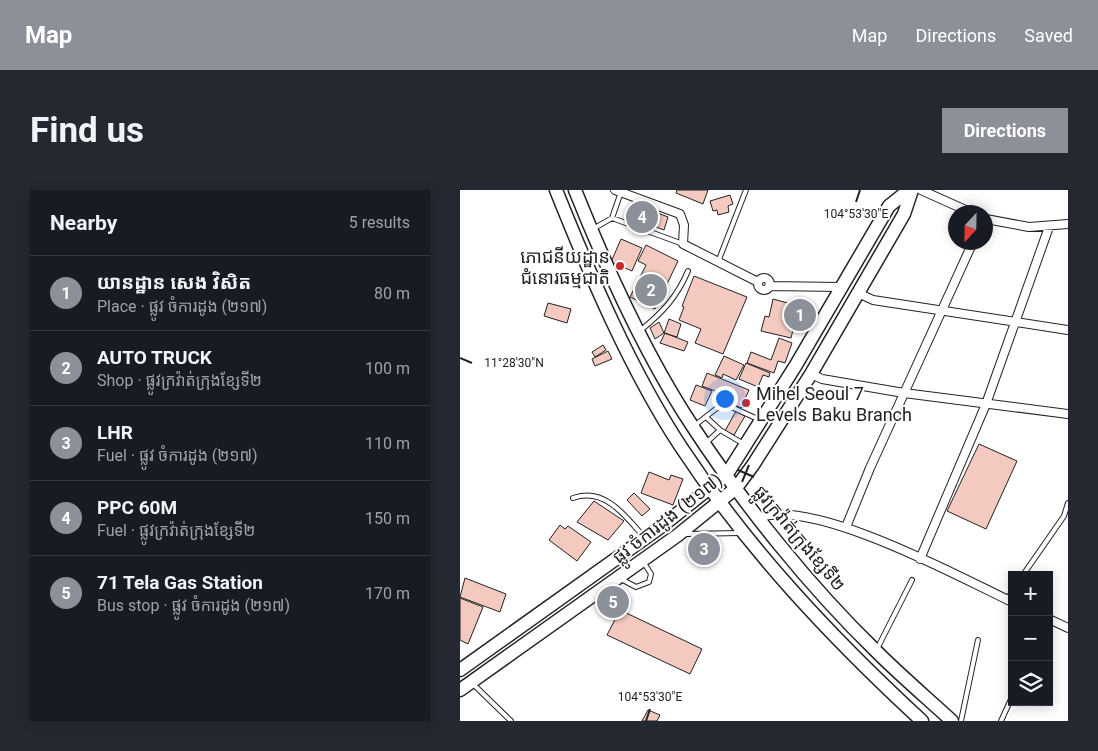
<!DOCTYPE html>
<html lang="en">
<head>
<meta charset="utf-8">
<style>
	:root { --surface:#171b24; --page:#242831; --text:#f1f3f6; --muted:#9ea1a6; --line:#363941; --accent:#8c9099 }
	body { margin:0; font-family:Roboto,"Noto Sans Khmer",sans-serif; background:var(--page); color:var(--text) }
	.controls { position:absolute; right:15px; bottom:15px; display:grid; overflow:hidden; border-radius:0px; box-shadow:0 2px 12px #0003 }
	.controls button { width:45px; height:45px; display:grid; place-items:center; padding:0; border:0; border-bottom:1px solid var(--line); background:var(--surface); color:var(--text); font:25px sans-serif }
	.compass { position:absolute; left:488px; top:15px; width:45px; height:45px; border-radius:50%; background:var(--surface); box-shadow:0 2px 12px #0003; rotate:202deg }
	.you { position:absolute; left:264px; top:208px; width:18px; height:18px; margin:-12px; border:4px solid #fff; border-radius:50%; background:#1a73e8; box-shadow:0 0 0 8px #1a73e833 }
	.badge { display:grid; place-items:center; width:32px; height:32px; border-radius:50%; background:var(--accent); color:#fff; font-size:16px; font-weight:700 }
	.pin { position:absolute; translate:-50% -50%; border:2px solid #fff; box-shadow:0 1px 5px #0006 }
	.list { margin:0; padding:0; list-style:none }
	h2 { display:flex; justify-content:space-between; align-items:center; height:65px; margin:0; padding:0 20px; font-size:21px }
	h2 small { font-size:16px; font-weight:400; color:var(--muted) }
	.list li { display:grid; grid-template-columns:32px 1fr auto; gap:15px; align-items:center; box-sizing:border-box; height:75px; padding:0 20px; border-top:1px solid var(--line) }
	.list b { display:block; font-size:19px; white-space:nowrap }
	.list p { margin:0; font-size:16px; white-space:nowrap; color:var(--muted) }
	.list em { font-size:16px; font-style:normal; color:var(--muted) }
	.icon { flex:none; width:28px; height:28px; fill:none; stroke:currentColor; stroke-width:2; stroke-linecap:round; stroke-linejoin:round }
	.map { position:relative; flex:none; width:608px; height:531px; overflow:hidden; border-radius:0px }
	header { display:flex; align-items:center; gap:30px; box-sizing:border-box; height:70px; padding:0 25px; background:var(--accent); color:#fff }
	header strong { font-size:24px }
	nav { display:flex; gap:28px; margin-inline-start:auto; font-size:18px }
	.intro { display:flex; align-items:center; justify-content:space-between; box-sizing:border-box; height:120px; padding:0 30px }
	h1 { margin:0; font-size:35px }
	.button { padding:12px 22px; border-radius:0px; background:var(--accent); color:#fff; font-size:18px; font-weight:700 }
	main { display:flex; gap:30px; padding:0 30px }
	aside { flex:1; background:var(--surface); border-radius:0px; box-shadow:0 2px 12px #0003 }
	.map>svg:first-child { display:block }
	.building { fill:#f3c9c0; stroke:#222 }
	.lines { fill:none; stroke-linecap:round; stroke-linejoin:round }
	.lane-casing { stroke:#222; stroke-width:6 }
	.street-casing { stroke:#222; stroke-width:10 }
	.primary-casing { stroke:#222; stroke-width:15 }
	.lane { stroke:#fff; stroke-width:4 }
	.street { stroke:#fff; stroke-width:8 }
	.primary { stroke:#fff; stroke-width:12 }
	.ticks { fill:none; stroke:#222; stroke-width:2 }
	.poi-dot { fill:#c62828; stroke:#fff; stroke-width:2 }
	.labels { text-anchor:middle; dominant-baseline:central; stroke-width:4; stroke-linejoin:round; paint-order:stroke }
	.poi-label { font-size:18px; fill:#222; stroke:#fff; text-anchor:end }
	.street-label { font-size:18px; fill:#222; stroke:#fff }
	.ticks-label { font-size:12px; text-anchor:middle; fill:#222; stroke:#fff; stroke-width:4; stroke-linejoin:round; paint-order:stroke }
</style>
</head>
<body>
<header>
<strong>Map</strong>
<nav><a>Map</a><a>Directions</a><a>Saved</a></nav>
</header>
<div class="intro"><h1>Find us</h1><a class="button">Directions</a></div>
<main>
<aside>
<h2>Nearby<small>5 results</small></h2>
<ul class="list">
<li><span class="badge">1</span><div><b>យានដ្ឋាន សេង វិសិត</b><p>Place · ផ្លូវ ចំការដូង (២១៧)</p></div><em>80 m</em></li>
<li><span class="badge">2</span><div><b>AUTO TRUCK</b><p>Shop · ផ្លូវក្រវ៉ាត់ក្រុងខ្សែទី២</p></div><em>100 m</em></li>
<li><span class="badge">3</span><div><b>LHR</b><p>Fuel · ផ្លូវ ចំការដូង (២១៧)</p></div><em>110 m</em></li>
<li><span class="badge">4</span><div><b>PPC 60M</b><p>Fuel · ផ្លូវក្រវ៉ាត់ក្រុងខ្សែទី២</p></div><em>150 m</em></li>
<li><span class="badge">5</span><div><b>71 Tela Gas Station</b><p>Bus stop · ផ្លូវ ចំការដូង (២១៧)</p></div><em>170 m</em></li>
</ul>
</aside>
<div class="map">
<svg width="608" height="531" viewBox="0 0 608 531">
	<rect width="100%" height="100%" fill="#fff"/>
	<!-- building -->
	<path class="building" d="M217 0H248L243 14 216 3Z
		M270 5 273 14 268 16 269 22 258 25 257 20 253 21 250 11Z
		M174 14 208 27 204 40 169 27Z
		M161 49 182 58 172 81 151 72Z
		M186 55 218 71 195 119 170 107 186 75 178 71Z
		M234 86 287 107 263 164 235 153 241 139 219 130 224 117 222 116Z
		M313 109 339 116 331 148 301 141 305 126 309 127Z
		M88 113 111 119 107 133 84 126Z
		M209 129 221 134 217 147 204 143Z
		M199 132 204 143 195 149 190 138Z
		M205 143 228 152 224 161 200 153Z
		M319 148 332 153 325 173 318 171 314 183 287 173 291 162 311 170Z
		M143 155 146 160 135 167 132 162Z
		M148 161 152 169 135 176 132 169Z
		M264 166 284 175 276 190 263 184 262 188 255 185Z
		M286 173 310 183 309 187 303 185 298 197 279 189Z
		M247 183 289 200 281 218 253 206 255 201 242 196Z
		M236 195 252 201 245 216 230 210Z
		M276 221 285 226 274 245 265 241Z
		M519 254 557 271 526 339 487 321Z
		M189 282 209 290 211 285 223 289 213 315 181 303Z
		M174 303 190 319 182 326 167 310Z
		M134 311 164 331 148 350 117 332Z
		M100 335 105 339 108 336 131 352 117 371 89 350Z
		M5 388 46 404 40 422 0 407Z
		M0 408 23 417 8 454 0 450Z
		M160 420 242 459 230 484 147 445Z
		M188 520 200 525 197 531H182Z"/>
	<g class="lines">
		<!-- lane casing -->
		<g class="lane-casing">
			<path id="lane" d="M152 28 161 2
				M133 39 152 28 223 54
				M258 72 286 0
				M181 140C203 122 217 107 228 81
				M246 227 260 240 284 254
				M234 236 257 218 267 215 300 230
				M247 252 260 240
				M113 308C144 297 165 325 183 346
				M227 344 280 343
				M563 385 604 326 608 313
				M161 389 176 397 189 392 191 384 184 373
				M547 409 552 402
				M417 459 452 390
				M13 494 51 531
				M501 531 518 450
				M541 531 552 507"/>
		</g>
		<!-- street casing -->
		<g class="street-casing">
			<path id="street" d="M155 0 220 24 224 35 223 54 298 92
				M461 0 510 22
				M526 29 569 37 608 34
				M298 94a6 6 0 1 1 12 0a6 6 0 1 1-12 0Z
				M309 96 380 97
				M398 103 413 110 608 140
				M351 184 362 189 444 203 608 224
				M298 328C352 307 498 386 552 412
				M386 337 410 278 513 52
				M460 369 526 214 589 37
				M589 429 608 438"/>
		</g>
		<!-- primary casing -->
		<g class="primary-casing">
			<path id="primary" d="M96 0C130 85 171 181 221 257 289 360 372 448 462 531
				M115 0C147 80 185 165 233 237 284 315 350 397 417 462 441 486 467 508 492 531
				M0 480 202 336 267 284 336 175 429 16 449 0
				M0 500 218 345 276 298 293 275 351 184 444 24 452 0"/>
		</g>
		<!-- lane -->
		<use href="#lane" class="lane"/>
		<!-- street -->
		<use href="#street" class="street"/>
		<!-- primary -->
		<use href="#primary" class="primary"/>
	</g>
	<!-- ticks -->
	<path class="ticks" d="M396 12 400 0M0 168 12 173M278 280 294 287M282 292 289 275M186 531 190 519"/>
	<!-- markers -->
	<g class="poi-dot">
		<circle cx="160" cy="76" r="5"/>
		<circle cx="286" cy="213" r="5"/>
	</g>
	<g class="labels">
		<!-- poi labels -->
		<g class="poi-label">
			<text x="150" y="66">ភោជនីយដ្ឋាន<tspan x="150" dy="21">ជំនោរធម្មជាតិ</tspan></text>
			<text x="296" y="203" text-anchor="start">Mihel Seoul 7<tspan x="296" dy="21">Levels Baku Branch</tspan></text>
		</g>
		<!-- street labels -->
		<g class="street-label">
			<text transform="translate(207 328) rotate(-38)">ផ្លូវ ចំការដូង (២១៧)</text>
			<text transform="translate(340 348) rotate(50)">ផ្លូវក្រវ៉ាត់ក្រុងខ្សែទី២</text>
		</g>
	</g>
	<g class="ticks-label">
		<text x="396" y="28">104°53'30"E</text>
		<text x="54" y="177">11°28'30"N</text>
		<text x="190" y="511">104°53'30"E</text>
	</g>
</svg>
<div class="controls">
<button>+</button>
<button>−</button>
<button><svg class="icon" aria-label="layers" viewBox="0 0 24 24"><path d="M12 4l9 5-9 5-9-5zM3 14l9 5 9-5"/></svg></button>
</div>
<svg class="compass" viewBox="-18 -18 36 36"><path d="M0-13l5 13h-10z" fill="#e53935"/><path d="M0 13l5-13h-10z" fill="#9ea1a6"/></svg>
<div class="you"></div>
<div class="pin badge" style="left:340px;top:125px">1</div>
<div class="pin badge" style="left:191px;top:100px">2</div>
<div class="pin badge" style="left:244px;top:359px">3</div>
<div class="pin badge" style="left:182px;top:27px">4</div>
<div class="pin badge" style="left:153px;top:412px">5</div>
</div>
</main>
</body>
</html>
